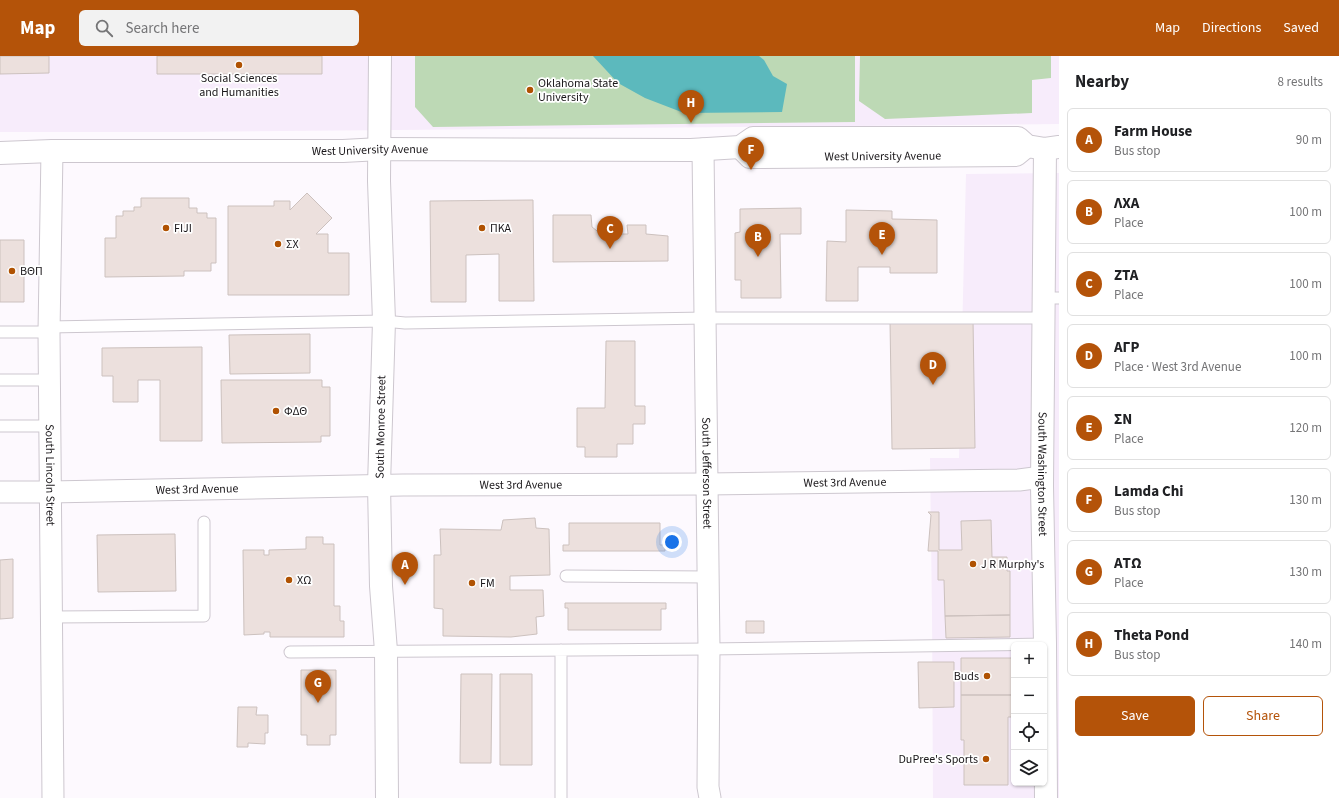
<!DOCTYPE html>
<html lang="en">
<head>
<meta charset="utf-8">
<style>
	:root { --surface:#fff; --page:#f2f2f2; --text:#202124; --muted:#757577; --line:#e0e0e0; --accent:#b45309 }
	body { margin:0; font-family:"Source Sans 3",sans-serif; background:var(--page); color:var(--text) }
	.controls { position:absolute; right:12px; bottom:12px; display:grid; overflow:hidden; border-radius:6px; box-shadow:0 1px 3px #0004 }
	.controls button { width:36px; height:36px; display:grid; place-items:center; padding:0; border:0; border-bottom:1px solid var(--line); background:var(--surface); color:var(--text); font:20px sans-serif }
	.you { position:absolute; left:672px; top:486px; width:14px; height:14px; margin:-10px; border:3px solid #fff; border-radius:50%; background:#1a73e8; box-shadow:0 0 0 6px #1a73e833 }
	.badge { display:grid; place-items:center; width:26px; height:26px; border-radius:50%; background:var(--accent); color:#fff; font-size:13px; font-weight:700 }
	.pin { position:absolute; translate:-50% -33px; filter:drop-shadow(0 1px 2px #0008) }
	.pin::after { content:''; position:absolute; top:21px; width:14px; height:12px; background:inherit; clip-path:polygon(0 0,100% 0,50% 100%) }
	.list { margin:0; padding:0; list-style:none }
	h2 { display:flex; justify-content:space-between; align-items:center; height:52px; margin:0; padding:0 16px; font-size:17px }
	h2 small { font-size:13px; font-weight:400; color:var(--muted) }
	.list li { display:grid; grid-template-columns:26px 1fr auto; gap:12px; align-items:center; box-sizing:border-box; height:64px; margin:0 8px 8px; padding:0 8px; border:1px solid var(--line); border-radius:6px }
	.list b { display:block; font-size:15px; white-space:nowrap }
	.list p { margin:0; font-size:13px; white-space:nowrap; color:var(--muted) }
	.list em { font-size:13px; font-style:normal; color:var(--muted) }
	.actions { display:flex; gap:8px; padding:12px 16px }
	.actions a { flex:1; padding:9px 0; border:1px solid var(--accent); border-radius:6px; text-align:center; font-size:14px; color:var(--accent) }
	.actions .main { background:var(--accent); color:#fff }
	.icon { flex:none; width:22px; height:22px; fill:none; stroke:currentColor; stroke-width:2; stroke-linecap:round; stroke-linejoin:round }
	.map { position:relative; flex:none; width:1059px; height:742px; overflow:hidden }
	header { display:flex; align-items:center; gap:24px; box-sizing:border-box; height:56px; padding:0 20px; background:var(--accent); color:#fff }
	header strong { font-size:19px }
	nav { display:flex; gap:22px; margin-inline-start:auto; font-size:14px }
	.search { width:280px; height:36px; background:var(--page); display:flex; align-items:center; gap:10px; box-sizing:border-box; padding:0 14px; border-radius:6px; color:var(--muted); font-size:15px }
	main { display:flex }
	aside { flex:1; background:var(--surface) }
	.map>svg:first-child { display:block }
	.built { fill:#f7ecfb; fill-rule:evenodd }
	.green { fill:#bdd9b5 }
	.water { fill:#5cb9bd }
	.building { fill:#ece0dd; stroke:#ccc1be }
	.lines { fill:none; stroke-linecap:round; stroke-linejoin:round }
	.service-casing { stroke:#cdc7cf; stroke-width:13 }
	.minor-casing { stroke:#cdc7cf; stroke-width:23 }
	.tertiary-casing { stroke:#cdc7cf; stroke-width:24 }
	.service { stroke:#fff; stroke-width:11 }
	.minor { stroke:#fff; stroke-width:21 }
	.tertiary { stroke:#fff; stroke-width:22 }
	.poi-dot { fill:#b05202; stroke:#fff; stroke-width:1.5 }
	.labels { text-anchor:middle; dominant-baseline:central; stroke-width:3.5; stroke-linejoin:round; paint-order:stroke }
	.poi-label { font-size:12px; fill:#191619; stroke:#fff; text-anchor:start }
	.street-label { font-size:12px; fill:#191619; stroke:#fff }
</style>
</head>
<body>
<header>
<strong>Map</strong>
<div class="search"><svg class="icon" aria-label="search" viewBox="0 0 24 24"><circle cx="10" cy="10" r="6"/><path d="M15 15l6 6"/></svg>Search here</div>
<nav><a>Map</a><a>Directions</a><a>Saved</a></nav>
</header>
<main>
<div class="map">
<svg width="1059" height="742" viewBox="0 0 1059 742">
	<rect width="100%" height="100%" fill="#fdf9fe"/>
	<!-- built -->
	<path class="built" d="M0 0H1059V68L185 76H0Z
		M1059 117V742H933L932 557 930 402H959L966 118ZM1014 589H1044V727H1014Z"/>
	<!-- green -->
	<path class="green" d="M415 0H855V66L433 71 415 51Z
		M860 0H1051V22L1032 24V57L885 63 859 45Z"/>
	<!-- water -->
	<path class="water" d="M593 0H759L764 4 773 20 787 28 782 56 684 57 645 42 618 27Z"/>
	<!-- building -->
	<path class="building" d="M0 0H49V17L0 18Z
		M157 0H322V18H157Z
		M307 137 332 162 316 178H328V197H349V239H228V150H274V145H290V154Z
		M141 142H189V152H197V157H207V162H216V207H211V215H184V220L105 221V182H116V160H123V155H134V151H141Z
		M533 144 534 245H499V198L466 199V246H431L430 145Z
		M801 152V178H780L781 242H741V224H735V177L740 176V153Z
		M846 154 892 155V163L937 164V217H890V211H858V245H826L827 185 846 186Z
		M553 159H591L592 171 601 178H628L627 169H646V178L668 180V205L553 206Z
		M0 184H24V246H0Z
		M973 264 975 392 892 393 890 265Z
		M310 278V317L230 318 229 279Z
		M606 285H635V350H645V368H633V388H617V401H585V391H577V352H605Z
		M202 291V385H160V324H138V346H113V320H102V292Z
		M221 324H322V331H330V380H321V386L222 387Z
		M928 456H939V494H962L961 465 991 464 992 501H1007V515H1010V559L945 560 944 524H938V495H928L931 459Z
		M535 462 536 472 549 473 550 519 510 520V534H543L544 560 536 561 537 578 511 581 443 580V553L434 552V499H441L440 473 501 474 503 464Z
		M569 467H660V489H665V495H563V489H569Z
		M175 478 176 535 98 536 97 479Z
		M306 481H323V488H334V550H340V565H344V581H270V576H264V578L244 579 243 494H264V499H269V494L306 493Z
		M13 503V562L0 563V504Z
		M565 547H666V553H661V574H568V552H565Z
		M1010 559V581L946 582 945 560Z
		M746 565H764V577H746Z
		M961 602H1014V639H961Z
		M918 606H954V651L919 652Z
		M301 614H336V679H330V689H307V679H301Z
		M461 618H492L491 707H460Z
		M500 618H532V709H500Z
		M961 639H1014V661H1008V729H964V684H961Z
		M238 651H257L256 659H268V677H265V688L248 687V691H237Z"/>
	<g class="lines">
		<!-- service casing -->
		<g class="service-casing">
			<path id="service" d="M1044 242H1059
				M49 271 384 265 405 267 706 262H1044
				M0 276H49
				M0 324H50
				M0 370H50
				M566 520 708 521
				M52 561 204 560V466
				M561 594V742
				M290 596 709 593 1045 588"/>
		</g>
		<!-- minor casing -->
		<g class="minor-casing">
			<g id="minor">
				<path id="s1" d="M703 93 709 593 708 731 710 742"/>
				<path id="s2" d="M52 95 49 276 53 742"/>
				<path id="s3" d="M0 436H50L403 429 707 428 1019 424 1042 421"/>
			</g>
		</g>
		<!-- tertiary casing -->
		<g class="tertiary-casing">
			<g id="tertiary">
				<path d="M380 0 379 125 384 265 379 429 381 530 386 595 387 742"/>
				<path id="s4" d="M740 91 750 101 1016 99 1027 90"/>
				<path id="s5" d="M1045 93 1042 430 1045 588 1046 742"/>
				<path id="s6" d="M0 97 52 95H343L380 93 691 94 740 91 753 82H1018L1027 90 1045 93 1059 91"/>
			</g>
		</g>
		<!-- service -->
		<use href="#service" class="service"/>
		<!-- minor -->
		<use href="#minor" class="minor"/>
		<!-- tertiary -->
		<use href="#tertiary" class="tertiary"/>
	</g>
	<!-- markers -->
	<g class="poi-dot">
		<circle cx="239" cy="9" r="4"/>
		<circle cx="530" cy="34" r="4"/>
		<circle cx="166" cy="172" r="4"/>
		<circle cx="482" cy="172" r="4"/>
		<circle cx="278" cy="188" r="4"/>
		<circle cx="12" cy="215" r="4"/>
		<circle cx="276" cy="355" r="4"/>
		<circle cx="973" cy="508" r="4"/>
		<circle cx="289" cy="524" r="4"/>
		<circle cx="472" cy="527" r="4"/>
		<circle cx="987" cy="620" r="4"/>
		<circle cx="986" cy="703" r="4"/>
	</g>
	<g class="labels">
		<!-- poi labels -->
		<g class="poi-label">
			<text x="239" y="22" text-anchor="middle">Social Sciences<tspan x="239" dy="14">and Humanities</tspan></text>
			<text x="538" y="27">Oklahoma State<tspan x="538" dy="14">University</tspan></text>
			<text x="174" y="172">FIJI</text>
			<text x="490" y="172">ΠΚΑ</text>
			<text x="286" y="188">ΣX</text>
			<text x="20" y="215">BΘΠ</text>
			<text x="284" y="355">ΦΔΘ</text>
			<text x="981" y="508">J R Murphy's</text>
			<text x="297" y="524">XΩ</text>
			<text x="480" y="527">FM</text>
			<text x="979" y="620" text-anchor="end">Buds</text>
			<text x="978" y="703" text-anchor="end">DuPree's Sports</text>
		</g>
		<!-- street labels -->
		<g class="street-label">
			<text stroke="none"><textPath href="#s6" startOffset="370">West University Avenue</textPath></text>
			<text stroke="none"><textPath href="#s4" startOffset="147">West University Avenue</textPath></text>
			<text transform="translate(381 371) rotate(-89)">South Monroe Street</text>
			<text stroke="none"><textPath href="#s1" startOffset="324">South Jefferson Street</textPath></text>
			<text stroke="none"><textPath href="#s5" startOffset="325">South Washington Street</textPath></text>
			<text stroke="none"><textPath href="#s2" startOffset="324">South Lincoln Street</textPath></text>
			<text stroke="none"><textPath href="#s3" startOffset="845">West 3rd Avenue</textPath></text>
			<text stroke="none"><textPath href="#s3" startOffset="521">West 3rd Avenue</textPath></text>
			<text stroke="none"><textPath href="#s3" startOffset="197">West 3rd Avenue</textPath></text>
		</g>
	</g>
</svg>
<div class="controls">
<button>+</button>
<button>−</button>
<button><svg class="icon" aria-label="locate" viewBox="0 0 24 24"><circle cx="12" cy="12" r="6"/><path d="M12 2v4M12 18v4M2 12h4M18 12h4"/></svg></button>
<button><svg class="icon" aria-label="layers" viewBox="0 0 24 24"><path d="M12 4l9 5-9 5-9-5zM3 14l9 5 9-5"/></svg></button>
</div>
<div class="you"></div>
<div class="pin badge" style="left:405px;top:529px">A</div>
<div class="pin badge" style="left:758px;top:201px">B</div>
<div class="pin badge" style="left:610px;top:193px">C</div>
<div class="pin badge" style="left:933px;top:329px">D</div>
<div class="pin badge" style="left:882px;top:199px">E</div>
<div class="pin badge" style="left:751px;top:114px">F</div>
<div class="pin badge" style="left:318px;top:647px">G</div>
<div class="pin badge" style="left:691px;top:67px">H</div>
</div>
<aside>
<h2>Nearby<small>8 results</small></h2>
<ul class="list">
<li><span class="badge">A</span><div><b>Farm House</b><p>Bus stop</p></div><em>90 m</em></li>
<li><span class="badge">B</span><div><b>ΛXA</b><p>Place</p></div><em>100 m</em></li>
<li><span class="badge">C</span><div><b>ΖΤΑ</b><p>Place</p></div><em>100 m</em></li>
<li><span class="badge">D</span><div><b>AΓP</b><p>Place · West 3rd Avenue</p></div><em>100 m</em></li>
<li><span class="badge">E</span><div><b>ΣN</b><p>Place</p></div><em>120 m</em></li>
<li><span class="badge">F</span><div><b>Lamda Chi</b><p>Bus stop</p></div><em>130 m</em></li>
<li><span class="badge">G</span><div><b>ΑTΩ</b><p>Place</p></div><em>130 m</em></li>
<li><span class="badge">H</span><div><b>Theta Pond</b><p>Bus stop</p></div><em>140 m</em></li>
</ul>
<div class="actions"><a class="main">Save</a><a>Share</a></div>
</aside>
</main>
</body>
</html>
